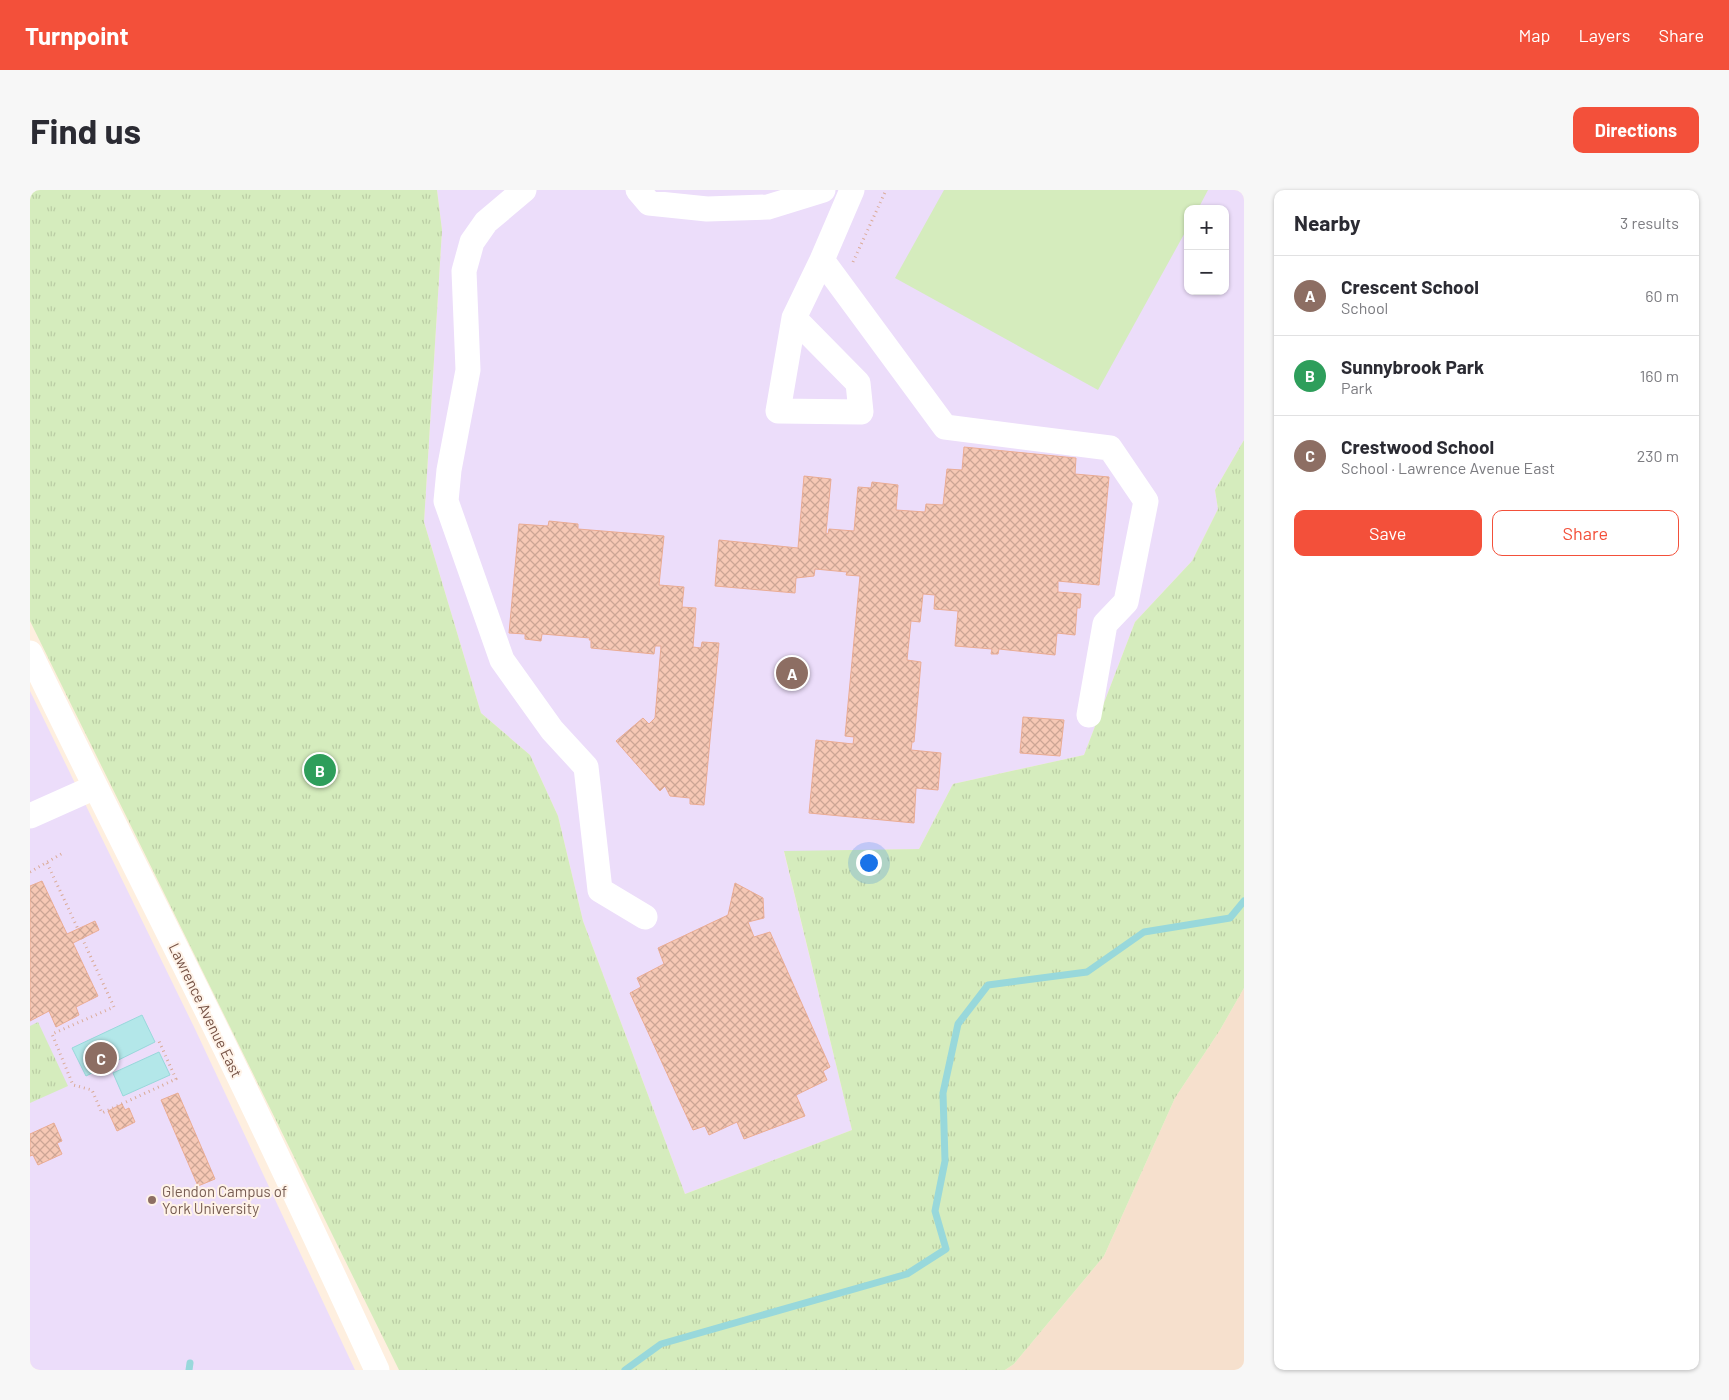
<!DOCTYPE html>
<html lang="en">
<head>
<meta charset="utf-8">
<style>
	:root { --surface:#fff; --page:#f7f7f7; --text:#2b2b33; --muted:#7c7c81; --line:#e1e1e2; --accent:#f3503a }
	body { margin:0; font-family:Barlow,sans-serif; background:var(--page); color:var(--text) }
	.controls { position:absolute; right:15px; top:15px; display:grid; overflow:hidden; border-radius:10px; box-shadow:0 1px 4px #0004 }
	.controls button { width:45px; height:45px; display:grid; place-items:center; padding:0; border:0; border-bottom:1px solid var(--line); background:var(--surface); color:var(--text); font:25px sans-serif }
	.you { position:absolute; left:838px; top:672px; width:18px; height:18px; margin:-12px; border:4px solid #fff; border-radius:50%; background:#1a73e8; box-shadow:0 0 0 8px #1a73e833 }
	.badge { display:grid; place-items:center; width:32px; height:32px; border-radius:50%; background:var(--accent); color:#fff; font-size:16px; font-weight:700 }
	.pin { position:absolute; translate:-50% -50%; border:2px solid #fff; box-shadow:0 1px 5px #0006 }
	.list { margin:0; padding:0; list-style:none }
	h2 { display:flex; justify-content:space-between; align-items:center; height:65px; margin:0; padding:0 20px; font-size:21px }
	h2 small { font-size:16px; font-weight:400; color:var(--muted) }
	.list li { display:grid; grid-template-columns:32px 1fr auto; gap:15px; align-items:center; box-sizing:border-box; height:80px; padding:0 20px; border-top:1px solid var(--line) }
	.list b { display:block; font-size:19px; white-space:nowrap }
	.list p { margin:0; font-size:16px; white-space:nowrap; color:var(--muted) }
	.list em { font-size:16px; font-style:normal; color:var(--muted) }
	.actions { display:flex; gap:10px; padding:15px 20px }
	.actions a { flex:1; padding:11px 0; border:1px solid var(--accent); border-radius:10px; text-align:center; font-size:18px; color:var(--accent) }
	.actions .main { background:var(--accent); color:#fff }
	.map { position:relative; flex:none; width:1214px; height:1180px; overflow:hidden; border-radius:10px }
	header { display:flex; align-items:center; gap:30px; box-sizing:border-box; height:70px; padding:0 25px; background:var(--accent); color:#fff }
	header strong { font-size:24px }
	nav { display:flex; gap:28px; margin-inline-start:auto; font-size:18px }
	.intro { display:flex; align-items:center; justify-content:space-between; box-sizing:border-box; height:120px; padding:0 30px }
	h1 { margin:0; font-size:35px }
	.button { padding:12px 22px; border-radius:10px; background:var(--accent); color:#fff; font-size:18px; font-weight:700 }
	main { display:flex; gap:30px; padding:0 30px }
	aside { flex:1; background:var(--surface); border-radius:10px; box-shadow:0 1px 4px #0004 }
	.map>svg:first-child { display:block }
	.residential { fill:#f6e0cd }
	.education { fill:#ecddfa; fill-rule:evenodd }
	.park { fill:url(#park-tufts) }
	.pitch { fill:#d5ecbd }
	.water { fill:#b3e7e9; stroke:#98d8db }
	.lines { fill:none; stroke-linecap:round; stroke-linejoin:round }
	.stream { stroke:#98d8db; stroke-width:7 }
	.building { fill:url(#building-cross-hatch); stroke:#eaac94 }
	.path { stroke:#daab98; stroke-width:3; stroke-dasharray:1 4; stroke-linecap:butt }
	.minor { stroke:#fff; stroke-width:25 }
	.education-dot { fill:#8d6e63; stroke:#fff3e8; stroke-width:2 }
	.labels { text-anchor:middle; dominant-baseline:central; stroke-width:4; stroke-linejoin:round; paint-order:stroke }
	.street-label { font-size:15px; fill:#765245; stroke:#fff3e8 }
	.education-label { font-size:15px; fill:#785e54; stroke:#fff3e8; text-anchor:start }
</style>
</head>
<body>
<header>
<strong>Turnpoint</strong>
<nav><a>Map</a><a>Layers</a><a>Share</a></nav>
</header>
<div class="intro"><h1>Find us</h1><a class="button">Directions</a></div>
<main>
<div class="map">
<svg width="1214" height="1180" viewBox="0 0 1214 1180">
	<defs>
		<pattern id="park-tufts" width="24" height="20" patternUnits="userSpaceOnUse" patternTransform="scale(1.25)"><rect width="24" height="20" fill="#d5ecbd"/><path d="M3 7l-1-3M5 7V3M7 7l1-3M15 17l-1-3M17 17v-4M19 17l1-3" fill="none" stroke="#bacca4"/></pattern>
		<pattern id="building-cross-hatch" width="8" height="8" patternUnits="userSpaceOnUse" patternTransform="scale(1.25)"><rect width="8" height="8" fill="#f6c8b5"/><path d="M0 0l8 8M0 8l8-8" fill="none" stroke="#cca595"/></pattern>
	</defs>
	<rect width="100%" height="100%" fill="#feefdf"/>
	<!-- residential -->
	<path class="residential" d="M1214 798V1180H975L984 1174 1074 1066 1145 908 1190 840Z"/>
	<!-- education -->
	<path class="education" d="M407 0H1214V250L1185 300 1188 319 1162 371 1105 432 1054 565 923 594 889 659 754 662 822 940 655 1004 553 731 528 626 500 565 451 523 394 332 412 40ZM1158 19H1195V101H1158Z
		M0 501 165 839 325 1180H0Z"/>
	<!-- park -->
	<path class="park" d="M0 0H407L412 40 394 332 451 523 500 565 528 626 553 731 655 1004 822 940 754 661 889 659 923 594 1054 565 1105 432 1162 371 1188 319 1185 300 1214 250V798L1190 840 1145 908 1074 1066 984 1174 975 1180H369L0 431Z
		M8 832 38 896 0 913V836Z"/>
	<!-- pitch -->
	<path class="pitch" d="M914 0H1178L1168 19H1158V37L1068 200 865 88Z"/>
	<!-- water -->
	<path class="water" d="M112 825 125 852 56 886 42 858Z
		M129 862 140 885 93 906 83 883Z"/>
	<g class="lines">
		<!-- stream -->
		<path class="stream" d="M159 1180 160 1173
			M595 1180 631 1154 877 1084 916 1059 905 1021 915 971 913 903 928 834 958 795 1057 782 1114 742 1200 728 1214 711"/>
	</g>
	<!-- building -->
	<path class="building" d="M934 257 1046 268 1045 284 1079 287 1069 395 1028 391V402L1051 404 1050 418H1047L1045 445 1027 443 1025 465 969 459 968 464H961L962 459 925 456 928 421 904 419 905 405 893 404 890 432 881 431 877 470 891 472 884 552H882L881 560 911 563 908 600 886 598 884 633 779 623 786 550 823 554 824 547 815 546 830 386 816 385 817 382 785 379 784 386 766 388 765 403 685 396 689 350 768 358 774 286 801 289 796 343 798 344 799 339 824 341 828 297 841 298 842 292 868 295 866 320 895 322 896 314 913 315 917 279 932 280Z
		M519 331 548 334V339L634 346 629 395 654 397 652 417 666 418 663 457 671 458 672 452 689 453 674 615 660 614V608L640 606 635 596 630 601 586 551 613 528 619 534 625 528 631 456H625L624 464 561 458V450H559L560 448 512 444 511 451 495 449V444L479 443 489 334 518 336Z
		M993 527 1034 530 1030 566 990 563Z
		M12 691 37 744 65 731 69 740 43 753 68 806 46 817 49 825 26 837 19 821 0 831V696Z
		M705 693 733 708 734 728 718 732 724 747 740 742 800 877 793 881 797 890 766 905 775 926 714 949 707 932 679 945 675 936 663 940 600 803 611 797 607 788 634 774 628 758 698 725Z
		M148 903 185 989 168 996 131 910Z
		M92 914 95 920 99 918 105 932 87 941 78 921Z
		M24 933 32 951 27 953 32 964 8 975 3 965 0 966V944Z"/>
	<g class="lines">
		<!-- path -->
		<path class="path" d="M823 72 856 0
			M17 673 48 739
			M0 682 33 663
			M52 748 84 817 22 844 43 895 62 900 72 923 146 889 128 849"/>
		<!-- minor -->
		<path class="minor" d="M494 0 456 32 442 52 434 81 438 180 419 280 416 311 472 470 522 540 556 577 570 700 615 727
			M608 0 619 13 677 19 738 17 793 0
			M792 70 915 237 1080 258 1116 311 1096 412 1075 434 1059 525
			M764 128 828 193 831 222 748 221 764 128 792 70 822 0
			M0 463C66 601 137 737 204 876 253 977 300 1078 347 1180
			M0 626 65 597"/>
	</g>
	<!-- markers -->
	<circle class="education-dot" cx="122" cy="1010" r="5"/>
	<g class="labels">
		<!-- street labels -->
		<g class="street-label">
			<text transform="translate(176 820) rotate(64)">Lawrence Avenue East</text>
		</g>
		<!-- education labels -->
		<g class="education-label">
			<text x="132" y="1001">Glendon Campus of<tspan x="132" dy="17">York University</tspan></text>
		</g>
	</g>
</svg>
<div class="controls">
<button>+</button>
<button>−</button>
</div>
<div class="you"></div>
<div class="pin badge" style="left:762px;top:483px;background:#8d6e63">A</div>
<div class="pin badge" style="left:290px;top:580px;background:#2e9e5b">B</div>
<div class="pin badge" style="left:71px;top:868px;background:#8d6e63">C</div>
</div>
<aside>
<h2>Nearby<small>3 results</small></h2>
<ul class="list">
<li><span class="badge" style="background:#8d6e63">A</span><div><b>Crescent School</b><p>School</p></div><em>60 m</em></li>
<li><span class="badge" style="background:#2e9e5b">B</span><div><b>Sunnybrook Park</b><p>Park</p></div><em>160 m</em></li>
<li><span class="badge" style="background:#8d6e63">C</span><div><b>Crestwood School</b><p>School · Lawrence Avenue East</p></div><em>230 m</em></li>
</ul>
<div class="actions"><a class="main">Save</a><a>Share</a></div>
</aside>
</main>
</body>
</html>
